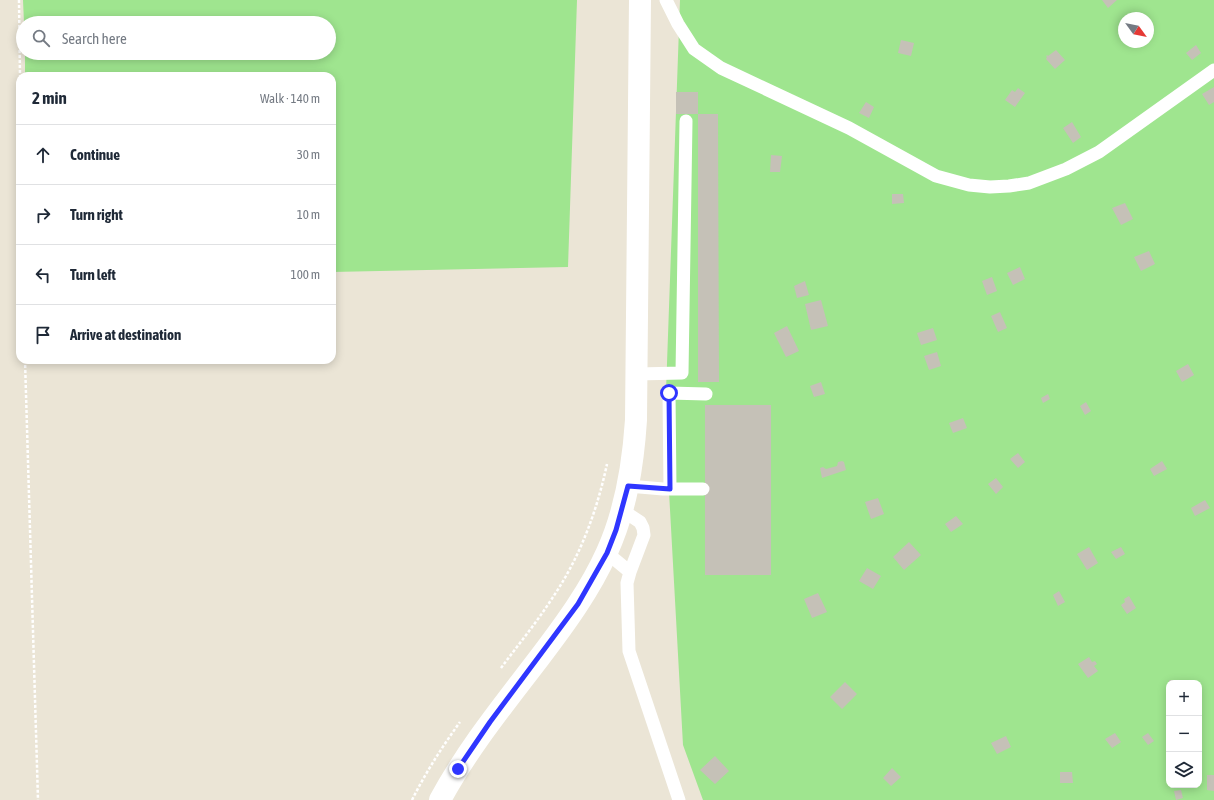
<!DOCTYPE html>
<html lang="en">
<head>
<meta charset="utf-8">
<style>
	:root { --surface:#fff; --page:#f6f6f7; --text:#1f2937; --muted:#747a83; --line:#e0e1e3 }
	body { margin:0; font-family:"Asap Condensed",sans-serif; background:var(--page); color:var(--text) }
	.controls { position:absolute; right:12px; bottom:12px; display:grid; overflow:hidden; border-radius:8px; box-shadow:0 2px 10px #0003 }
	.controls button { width:36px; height:36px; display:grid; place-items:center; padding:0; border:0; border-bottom:1px solid var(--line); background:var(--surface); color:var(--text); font:20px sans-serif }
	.compass { position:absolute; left:1118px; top:12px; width:36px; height:36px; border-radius:50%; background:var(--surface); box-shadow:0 2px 10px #0003; rotate:123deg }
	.stop { position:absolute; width:12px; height:12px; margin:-9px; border:3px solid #2f36ff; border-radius:50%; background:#fff }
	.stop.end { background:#2f36ff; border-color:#fff; box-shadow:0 1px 4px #0008 }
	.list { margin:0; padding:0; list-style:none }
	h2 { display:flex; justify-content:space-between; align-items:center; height:52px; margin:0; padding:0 16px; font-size:17px }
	h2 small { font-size:13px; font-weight:400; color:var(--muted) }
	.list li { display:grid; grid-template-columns:26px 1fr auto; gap:12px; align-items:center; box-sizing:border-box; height:60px; padding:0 16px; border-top:1px solid var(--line) }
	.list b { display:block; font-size:15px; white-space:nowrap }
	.list em { font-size:13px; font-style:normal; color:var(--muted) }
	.icon { flex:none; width:22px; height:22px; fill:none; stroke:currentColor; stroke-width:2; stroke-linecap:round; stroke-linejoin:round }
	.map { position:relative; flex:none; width:1214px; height:800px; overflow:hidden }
	.search { position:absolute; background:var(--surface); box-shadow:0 2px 10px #0003; left:16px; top:16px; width:320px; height:44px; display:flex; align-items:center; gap:10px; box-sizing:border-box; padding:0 14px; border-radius:22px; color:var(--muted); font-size:15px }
	.panel { position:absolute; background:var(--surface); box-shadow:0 2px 10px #0003; left:16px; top:72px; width:320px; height:292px; border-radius:12px }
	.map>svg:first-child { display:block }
	.green { fill:#9fe58f; fill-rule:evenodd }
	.building { fill:#c5c1b7 }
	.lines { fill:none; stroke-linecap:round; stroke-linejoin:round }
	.path { stroke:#fff; stroke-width:2.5; stroke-dasharray:3 2; stroke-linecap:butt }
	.lane { stroke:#fff; stroke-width:13 }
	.secondary { stroke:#fff; stroke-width:22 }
	.route { stroke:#2f36ff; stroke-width:5 }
</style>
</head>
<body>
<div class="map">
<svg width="1214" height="800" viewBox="0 0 1214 800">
	<rect width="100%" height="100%" fill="#ebe5d6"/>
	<!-- green -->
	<path class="green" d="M23 0H577L568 267 332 272V76H25V53H329V23H24Z
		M680 0H1214V800H703L683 745 665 419ZM1124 18H1148V42H1124ZM1169 683H1199V785H1169Z"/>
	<!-- building -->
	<path class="building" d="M1102 0H1117L1108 8Z
		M901 40 914 43 911 56 898 53Z
		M1196 45 1201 53 1192 60 1186 53Z
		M1056 50 1065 60 1055 69 1046 59 1047 57 1046 56 1047 55 1048 56Z
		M1214 87V102L1209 105 1202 94Z
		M1018 88 1025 93 1015 107 1005 100 1012 90 1015 92Z
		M676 92H698V114H676Z
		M866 102 874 107 869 118 859 113Z
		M698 114H718L719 382H698Z
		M1072 122 1081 137 1073 143 1063 128Z
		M771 155 782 156 780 172H770Z
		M892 194H903L904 203 892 204Z
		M1125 203 1133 219 1121 225 1112 208Z
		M1149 251 1155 264 1141 271 1134 257Z
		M1020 267 1025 279 1013 285 1007 273Z
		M992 277 997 291 987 295 982 281Z
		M805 281 809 295 797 298 794 286Z
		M821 300 828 326 811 330 805 304Z
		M1000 312 1007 328 998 332 991 316Z
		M787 326 799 351 786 357 774 333Z
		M933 328 937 340 921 345 917 333Z
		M937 352 941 366 929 370 924 356Z
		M1188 364 1194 375 1182 382 1176 371Z
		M821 382 825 394 814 397 810 386Z
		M1048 394 1050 399 1043 403 1041 398Z
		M1086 402 1091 411 1085 415 1080 406Z
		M705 405H771V575H705Z
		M963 418 967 428 953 433 949 423Z
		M1018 453 1025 462 1018 468 1010 459Z
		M842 461 844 462 846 470 822 478 820 468 823 467 826 469 837 466 838 462Z
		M1162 461 1167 469 1154 476 1150 469Z
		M996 478 1003 487 996 494 988 484Z
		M878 498 884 514 871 519 865 502Z
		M1205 500 1210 508 1195 516 1191 508Z
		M956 516 963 524 951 532 945 524Z
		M909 542 921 555 904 570 893 557Z
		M1089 547 1098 563 1087 570 1077 554Z
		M1121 547 1125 554 1116 559 1111 552Z
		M867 568 881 576 873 589 859 581Z
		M1059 591 1065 602 1058 606 1053 595Z
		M818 593 827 612 812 618 804 599Z
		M1129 596 1136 608 1127 614 1121 605 1125 602 1124 599Z
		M1089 657 1092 662 1095 661 1097 664 1094 666 1098 671 1088 678 1078 664Z
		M1169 680H1181L1180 683H1169Z
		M845 682 857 694 842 709 830 697Z
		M1115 733 1121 742 1112 748 1105 739Z
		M1148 733 1154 741 1148 745 1142 737Z
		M1006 736 1011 747 997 754 991 743Z
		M715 756 729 771 715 784 700 770Z
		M892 768 901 777 891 786 883 778Z
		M1060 772H1072L1073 783H1060Z
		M1207 775H1214V791L1207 790Z
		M1181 790 1183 798 1176 800 1174 791Z"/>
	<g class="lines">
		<!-- path -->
		<path class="path" d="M19 0 20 76
			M25 360 38 800
			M501 668C518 645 537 622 553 597 580 557 597 511 607 464
			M412 800C426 772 442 747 460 722"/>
		<!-- lane -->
		<path class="lane" d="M666 0 678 24 694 49 721 68 849 128 936 176 969 185 990 187 1009 186 1029 183 1066 169 1099 152 1214 70
			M637 374 682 373 686 121
			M628 486 663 489H703
			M670 489 669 393 706 394
			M622 510 640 522 643 528 644 535 630 572 627 583 629 651 679 800
			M607 553 630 572"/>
		<!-- secondary -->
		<path class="secondary" d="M440 800C468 748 505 703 540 657 565 624 590 590 607 552 626 510 633 466 636 420L640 0"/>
	</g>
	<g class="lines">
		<!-- route -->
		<path class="route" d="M458 769 490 722 578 604 607 553 616 530 628 486 670 489 669 393"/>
	</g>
</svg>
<div class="controls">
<button>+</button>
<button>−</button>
<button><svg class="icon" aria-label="layers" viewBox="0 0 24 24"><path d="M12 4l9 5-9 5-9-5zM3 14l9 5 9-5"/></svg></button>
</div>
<svg class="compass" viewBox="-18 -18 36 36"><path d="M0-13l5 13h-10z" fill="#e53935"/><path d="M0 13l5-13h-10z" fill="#747a83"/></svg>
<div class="stop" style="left:669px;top:393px"></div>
<div class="stop end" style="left:458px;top:769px"></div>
<div class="search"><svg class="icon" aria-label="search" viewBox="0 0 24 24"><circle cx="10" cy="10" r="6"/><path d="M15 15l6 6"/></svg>Search here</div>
<section class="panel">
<h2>2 min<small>Walk · 140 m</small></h2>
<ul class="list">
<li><svg class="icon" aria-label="ahead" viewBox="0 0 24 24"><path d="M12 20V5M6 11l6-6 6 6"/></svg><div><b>Continue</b></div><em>30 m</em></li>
<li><svg class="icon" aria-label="right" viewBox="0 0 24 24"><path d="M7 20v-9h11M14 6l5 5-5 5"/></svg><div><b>Turn right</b></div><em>10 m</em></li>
<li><svg class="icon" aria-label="left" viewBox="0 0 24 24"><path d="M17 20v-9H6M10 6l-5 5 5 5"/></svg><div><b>Turn left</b></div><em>100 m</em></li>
<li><svg class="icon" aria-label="arrive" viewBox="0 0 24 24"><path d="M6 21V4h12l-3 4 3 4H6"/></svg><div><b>Arrive at destination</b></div></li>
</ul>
</section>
</div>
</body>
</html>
